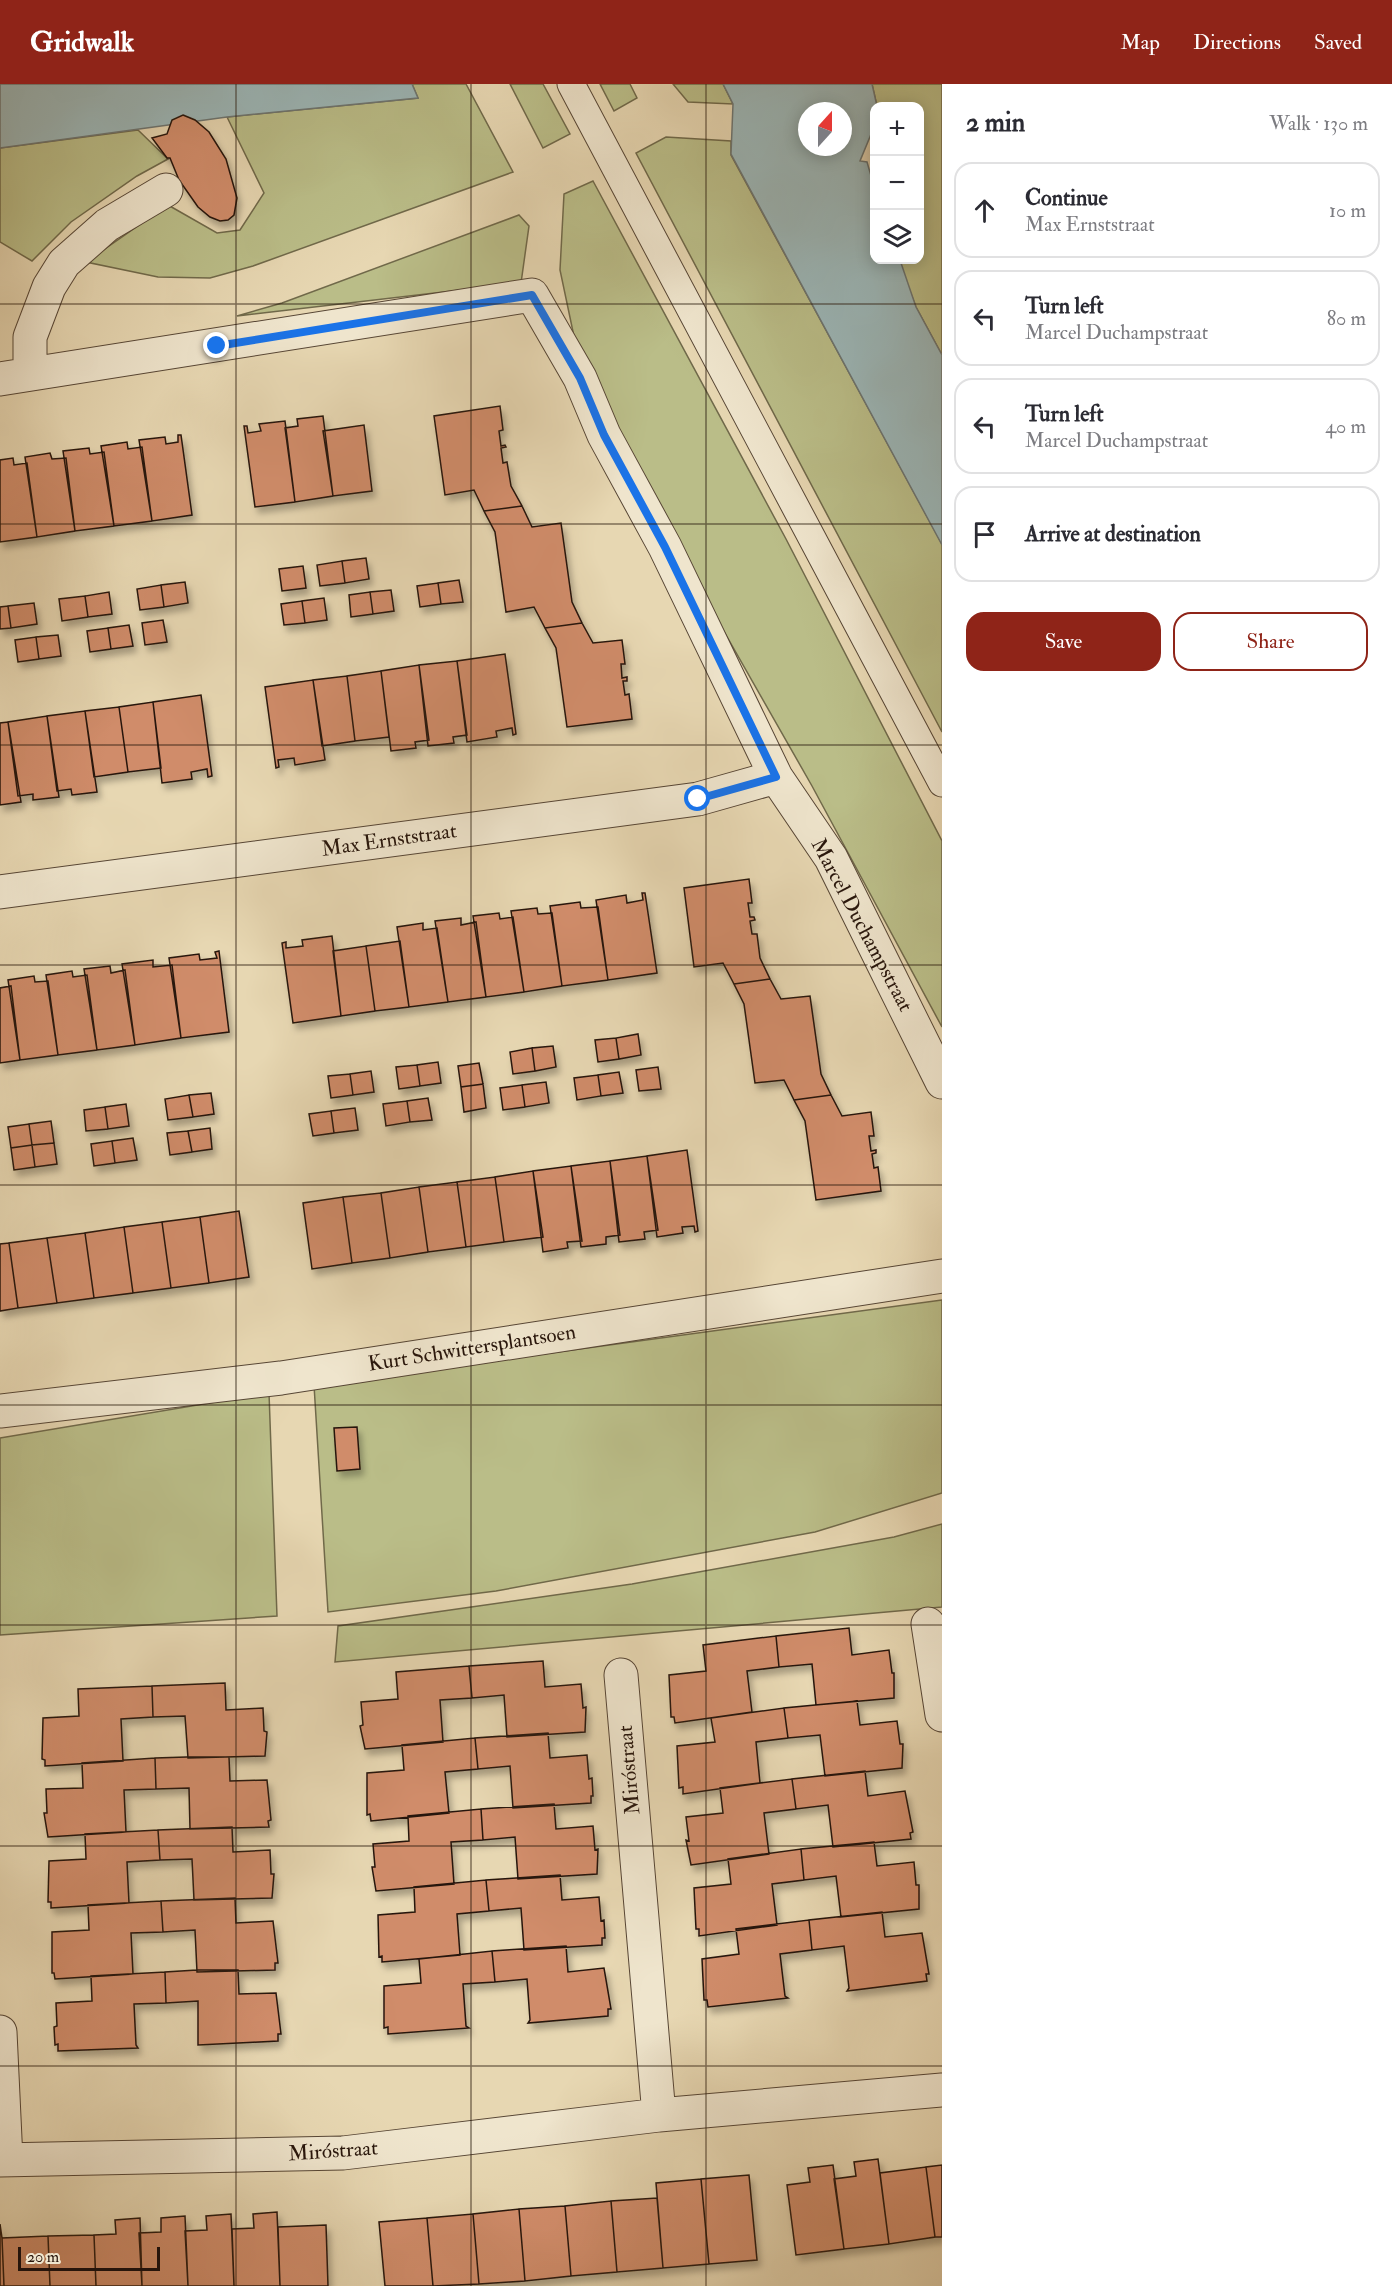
<!DOCTYPE html>
<html lang="en">
<head>
<meta charset="utf-8">
<style>
	:root { --surface:#fff; --page:#f2f2f3; --text:#2b2b33; --muted:#7c7c81; --line:#e1e1e2; --accent:#8f2418 }
	body { margin:0; font-family:"IM FELL Double Pica",serif; background:var(--page); color:var(--text) }
	.controls { position:absolute; right:18px; top:18px; display:grid; overflow:hidden; border-radius:12px; box-shadow:0 3px 15px #0003 }
	.controls button { width:54px; height:54px; display:grid; place-items:center; padding:0; border:0; border-bottom:2px solid var(--line); background:var(--surface); color:var(--text); font:30px sans-serif }
	.compass { position:absolute; left:798px; top:18px; width:54px; height:54px; border-radius:50%; background:var(--surface); box-shadow:0 3px 15px #0003; rotate:21deg }
	.scale { position:absolute; left:18px; bottom:15px; width:142px; box-sizing:border-box; padding-left:6px; border:3px solid #27150b; border-top:0; font-size:16px; line-height:21px; white-space:nowrap; color:#27150b; -webkit-text-stroke:4px #efe5cd; paint-order:stroke }
	.stop { position:absolute; width:18px; height:18px; margin:-14px; border:4px solid #1a73e8; border-radius:50%; background:#fff }
	.stop.end { background:#1a73e8; border-color:#fff; box-shadow:0 2px 6px #0008 }
	.list { margin:0; padding:0; list-style:none }
	h2 { display:flex; justify-content:space-between; align-items:center; height:78px; margin:0; padding:0 24px; font-size:26px }
	h2 small { font-size:20px; font-weight:400; color:var(--muted) }
	.list li { display:grid; grid-template-columns:39px 1fr auto; gap:18px; align-items:center; box-sizing:border-box; height:96px; margin:0 12px 12px; padding:0 12px; border:2px solid var(--line); border-radius:18px }
	.list b { display:block; font-size:22px; white-space:nowrap }
	.list p { margin:0; font-size:20px; white-space:nowrap; color:var(--muted) }
	.list em { font-size:20px; font-style:normal; color:var(--muted) }
	.actions { display:flex; gap:12px; padding:18px 24px }
	.actions a { flex:1; padding:14px 0; border:2px solid var(--accent); border-radius:18px; text-align:center; font-size:21px; color:var(--accent) }
	.actions .main { background:var(--accent); color:#fff }
	.icon { flex:none; width:33px; height:33px; fill:none; stroke:currentColor; stroke-width:2; stroke-linecap:round; stroke-linejoin:round }
	.map { position:relative; flex:none; width:942px; height:2202px; overflow:hidden }
	header { display:flex; align-items:center; gap:36px; box-sizing:border-box; height:84px; padding:0 30px; background:var(--accent); color:#fff }
	header strong { font-size:28px }
	nav { display:flex; gap:33px; margin-inline-start:auto; font-size:21px }
	main { display:flex }
	aside { flex:1; background:var(--surface) }
	.map>svg:first-child { display:block }
	.green { fill:#babd88; stroke:#70694a; stroke-width:1.5 }
	.water { fill:#9cb7b8; stroke:#6d7673; stroke-width:1.5; fill-rule:evenodd }
	.building { fill:#d08c6a; stroke:#27150b; stroke-width:1.5; filter:url(#shadow) }
	.lines { fill:none; stroke-linecap:round; stroke-linejoin:round }
	.lane-casing { stroke:#574635; stroke-width:29 }
	.street-casing { stroke:#574635; stroke-width:35 }
	.lane { stroke:#efe5cd; stroke-width:27 }
	.street { stroke:#efe5cd; stroke-width:33 }
	.route { stroke:#1a73e8; stroke-width:8 }
	.grid { fill:none; stroke:#27150b; stroke-width:1.5; stroke-opacity:0.55 }
	.labels { text-anchor:middle; dominant-baseline:central; stroke-width:5; stroke-linejoin:round; paint-order:stroke }
	.street-label { font-size:21px; fill:#27150b; stroke:#efe5cd }
</style>
</head>
<body>
<header>
<strong>Gridwalk</strong>
<nav><a>Map</a><a>Directions</a><a>Saved</a></nav>
</header>
<main>
<div class="map">
<svg width="942" height="2202" viewBox="0 0 942 2202">
	<defs>
		<filter id="shadow"><feDropShadow dx="3.5" dy="6" stdDeviation="3" flood-color="#0004"/></filter>
	</defs>
	<rect width="100%" height="100%" fill="#e7d7b2"/>
	<filter id="stains"><feTurbulence type="fractalNoise" baseFrequency=".00333" numOctaves="4"/><feColorMatrix values="0 0 0 0 .2 0 0 0 0 .09 0 0 0 0 .02 0 0 0 .5 -.17"/></filter>
	<radialGradient id="worn" r=".72"><stop offset=".6" stop-color="#630" stop-opacity="0"/><stop offset="1" stop-color="#630" stop-opacity=".3"/></radialGradient>
	<!-- green -->
	<path class="green" d="M412 0H466L513 88 253 182 210 194 158 193 86 178 168 121 217 149 240 146 264 109 227 33 418 14Z
		M510 0H543L570 50 543 64Z
		M600 0H630L637 14 614 27Z
		M673 0H723L733 20 688 18Z
		M872 0H942V271L916 223 898 176H920V22H877Z
		M138 46 168 75 137 92 71 138 32 177 0 158V64Z
		M666 53 731 57V71L942 460V648L636 69Z
		M593 97 786 455 942 757V943L812 702 656 428 576 262 560 186 564 110Z
		M519 131 529 142 521 199 237 232 282 219Z
		M942 1216V1409L815 1448 496 1507 328 1528 314 1301Z
		M269 1309 277 1532 0 1551V1354Z
		M942 1440V1523L335 1578 338 1542 632 1500 894 1453Z"/>
	<!-- water -->
	<path class="water" d="M0 0H412L418 14 227 33 0 64Z
		M723 0H872L877 22H874V43L860 77 867 78 874 102V176H900L916 223 942 271V461L731 70 733 20ZM807 27H843V63H807Z"/>
	<!-- building -->
	<path class="building" d="M183 31 195 36 209 48 226 75 237 114 234 131 228 136 220 137 210 133 198 123 179 96 170 74H167L152 54 167 50 172 36Z
		M500 322 503 346 499 347 501 362 505 361 506 363 501 364 503 379 507 378 511 402 522 422 484 427 474 406 445 411 434 332Z
		M323 332 333 412 295 418 285 344 298 342 297 335Z
		M285 337 295 418 255 423 244 342H247L248 349 261 347 259 340Z
		M364 341 372 407 333 412 323 347Z
		M178 351H181L192 431 152 437 139 356 165 353 166 360 178 358Z
		M127 358 128 365 142 363 152 437 114 442 101 362Z
		M89 364 90 370 104 368 114 442 75 447 63 367Z
		M50 369 52 375 66 374 75 447 37 453 25 373Z
		M13 374 14 381 27 379 37 453 0 458V376Z
		M522 422 532 443 561 439 572 518 582 539 545 544 534 523 506 528 495 448 484 427Z
		M366 474 369 495 345 499 342 477Z
		M342 477 345 499 320 502 317 481Z
		M303 482 306 504 282 507 279 485Z
		M459 496 463 518 441 520 438 499Z
		M185 498 188 519 164 523 161 501Z
		M438 499 441 520 420 523 417 502Z
		M161 501 164 523 140 526 137 505Z
		M391 506 394 527 373 530 370 508Z
		M109 508 112 530 88 533 85 512Z
		M370 508 373 530 351 533 349 511Z
		M85 512 88 533 62 537 59 515Z
		M324 514 327 536 305 539 302 517Z
		M302 517 305 539 284 541 281 520Z
		M34 519 37 540 11 544 8 522Z
		M8 522 11 544 0 545V523Z
		M163 536 167 558 145 561 142 539Z
		M582 539 593 559 622 556 625 580H621L622 594 627 593V597H623L625 611 629 610 632 635 567 643 556 564 545 544Z
		M129 541 133 562 111 565 108 544Z
		M108 544 111 565 90 568 87 547Z
		M58 551 61 572 39 575 36 553Z
		M36 553 39 575 18 578 15 556Z
		M505 570 516 650 513 651 512 644 496 647 497 653 467 658 457 577Z
		M457 577 467 651 453 653 454 659 428 662 419 581Z
		M419 581 429 656 415 658 416 664 391 667 381 587Z
		M381 587 389 653 355 657 347 592Z
		M347 592 355 657 322 662 313 596Z
		M313 596 325 676 295 681 294 674 278 676 279 683 276 684 265 603Z
		M201 611 212 692 208 693 207 685 191 688 192 695 162 699 153 618Z
		M153 618 161 684 128 688 119 623Z
		M119 623 128 688 94 693 85 627Z
		M85 627 97 708 72 711 71 705 57 707 47 632Z
		M47 632 59 713 33 716V710L18 712 8 638Z
		M8 638 21 718 0 721V639Z
		M749 795 752 819H748L750 833H754L755 836 750 837 752 850H757L760 874 770 895 734 900 723 879 694 883 684 804Z
		M642 809H645L657 889 608 896 596 816 626 811 627 819 643 816Z
		M580 818 581 824 598 823 608 896 562 902 550 822Z
		M537 824 538 830 552 829 562 902 524 908 511 827Z
		M499 829 500 835 513 833 524 908 486 913 473 832Z
		M461 834V841L476 838 486 913 448 918 435 837Z
		M423 839V846L437 844 448 918 409 923 397 843Z
		M332 852 341 932 293 939 282 859 286 858V864L303 862 302 856Z
		M400 857 409 923 375 927 366 862Z
		M366 862 375 927 341 932 333 867Z
		M219 867 229 948 181 954 169 874 199 870 200 876 217 874 215 868Z
		M153 876V883L172 881 181 954 135 961 122 880Z
		M110 882 111 889 125 886 135 961 97 966 84 885Z
		M72 887 73 893 87 891 97 966 58 971 46 891Z
		M34 892 35 898 48 897 58 971 20 976 8 896Z
		M770 895 781 915 810 912 821 990 831 1011 794 1016 784 996 755 999 744 920 734 900Z
		M11 902 20 976 0 979V904Z
		M638 950 641 971 619 975 616 954Z
		M616 954 619 975 598 978 595 956Z
		M553 962 556 983 535 987 532 964Z
		M532 964 535 987 513 990 510 968Z
		M438 978 441 999 420 1002 417 981Z
		M479 979 483 1000 461 1003 458 982Z
		M417 981 420 1002 399 1005 396 983Z
		M658 983 661 1005 639 1007 636 986Z
		M371 987 374 1008 353 1011 350 990Z
		M619 988 623 1009 601 1012 598 991Z
		M350 990 353 1011 331 1014 328 992Z
		M598 991 601 1012 577 1016 574 994Z
		M546 998 549 1019 525 1023 522 1001Z
		M483 1000 486 1024 464 1028 461 1003Z
		M522 1001 525 1023 503 1026 500 1004Z
		M211 1009 214 1030 193 1033 189 1011Z
		M189 1011 193 1033 168 1036 165 1015Z
		M831 1011 842 1032 871 1028 874 1052H869L871 1067 876 1066V1069L872 1070 874 1084 878 1083 881 1107 816 1116 805 1037 794 1016Z
		M428 1014 432 1036 410 1038 407 1017Z
		M407 1017 410 1038 386 1042 383 1020Z
		M126 1020 129 1042 108 1045 105 1023Z
		M105 1023 108 1045 86 1047 84 1026Z
		M355 1024 358 1046 334 1049 331 1027Z
		M331 1027 334 1049 313 1052 309 1030Z
		M51 1037 54 1059 32 1061 29 1040Z
		M29 1040 32 1061 11 1064 8 1043Z
		M210 1044 212 1065 192 1068 188 1047Z
		M188 1047 192 1068 170 1071 167 1049Z
		M133 1054 137 1076 115 1079 112 1057Z
		M112 1057 115 1079 94 1082 91 1060Z
		M54 1059 57 1080 35 1083 32 1061Z
		M32 1061 35 1083 14 1086 11 1064Z
		M687 1066 698 1147 695 1148 694 1142 682 1143 683 1149 657 1153 647 1072Z
		M647 1072 658 1146 644 1148 645 1155 619 1158 610 1077Z
		M610 1077 620 1151 606 1153V1160L581 1163 571 1082Z
		M571 1082 582 1157 567 1158 568 1164 543 1168 533 1087Z
		M533 1087 543 1153 504 1158 495 1093Z
		M495 1093 504 1158 466 1163 457 1098Z
		M457 1098 466 1163 428 1168 419 1103Z
		M419 1103 428 1168 390 1174 381 1109Z
		M381 1109 390 1174 352 1179 343 1113Z
		M343 1113 352 1179 312 1185 303 1119Z
		M239 1127 249 1193 209 1199 200 1133Z
		M200 1133 209 1199 171 1204 162 1138Z
		M162 1138 171 1204 133 1209 124 1143Z
		M124 1143 133 1209 94 1214 85 1149Z
		M85 1149 94 1214 57 1219 47 1154Z
		M47 1154 57 1219 18 1224 9 1159Z
		M9 1159 18 1224 0 1227V1160Z
		M357 1343 360 1385 337 1387 334 1344Z
		M849 1544 852 1571 889 1566 892 1589H894V1614L816 1621 812 1580 779 1583 776 1552Z
		M776 1552 779 1583 747 1587 752 1628 675 1639 674 1633H671L669 1591 706 1587 703 1561Z
		M543 1577 545 1603 581 1600 583 1624 586 1623 585 1648 507 1653 504 1611 472 1614 469 1582Z
		M469 1582 472 1614 440 1616 443 1658 365 1665 360 1642 363 1641 361 1618 398 1615 396 1588Z
		M225 1599 226 1626 263 1624 264 1647 267 1648 265 1672 188 1674 185 1632 153 1633 152 1602Z
		M152 1602 153 1633 121 1635 123 1677 45 1682V1676L42 1675 43 1634 79 1632 78 1605Z
		M857 1617 860 1641 897 1637 900 1660H903L902 1684 825 1692 820 1651 788 1654 784 1624Z
		M784 1624 788 1654 756 1658 760 1699 683 1710V1703L679 1704 677 1662 715 1658 711 1634Z
		M548 1649 550 1674 587 1671 589 1695 592 1694 593 1712H591V1719L513 1724 510 1682 478 1685 475 1654Z
		M475 1654 478 1685 445 1688 449 1729 371 1737 370 1730 367 1731V1689L404 1686 402 1661Z
		M187 1673H229L230 1697 267 1696 271 1736 268 1737 269 1743 190 1745 189 1704 156 1705 155 1674Z
		M155 1674 156 1705 124 1706 126 1748 48 1753 44 1729H47L46 1705 83 1704 82 1679Z
		M865 1687 868 1712 905 1707 913 1748 910 1749 911 1755 833 1763 828 1721 796 1725 792 1695Z
		M792 1695 796 1725 764 1729 769 1770 691 1781 686 1756 689 1757 686 1733 723 1729 720 1704Z
		M554 1720 556 1745 593 1742 595 1766 598 1765 597 1790 518 1795 515 1753 483 1756 481 1725Z
		M481 1725 483 1756 451 1758 454 1800 376 1807 372 1783H375L373 1760 409 1757 408 1732Z
		M232 1743 233 1768 270 1766 271 1790H274L272 1814 194 1816 192 1775 160 1776 158 1746Z
		M158 1746 160 1776 127 1778 129 1819 51 1824V1818H48L49 1777 86 1775 85 1750Z
		M874 1758 877 1782 914 1778 916 1801H919V1825L841 1833 836 1792 804 1796 801 1765Z
		M801 1765 804 1796 772 1800 777 1841 699 1852V1845H696L694 1804 731 1800 728 1775Z
		M560 1791 562 1816 599 1813 601 1837 604 1836 605 1854H602V1861L524 1866 521 1824 489 1827 486 1796Z
		M486 1796 489 1827 457 1830 460 1871 382 1878V1872L379 1873 378 1831 415 1828 414 1803Z
		M235 1814 236 1839 273 1837 278 1879H275V1886L197 1888 195 1846 163 1848 161 1817Z
		M161 1817 163 1848 131 1849 133 1890 55 1895 54 1889H52V1848L89 1846 88 1821Z
		M882 1828 885 1853 922 1849 929 1890H926L927 1897 847 1907 849 1904 844 1862 812 1866 809 1836Z
		M809 1836 812 1866 780 1870 785 1912 788 1914 708 1923 707 1916H704L702 1875 739 1870 736 1845Z
		M566 1862 568 1888 604 1884 611 1925H608V1932L528 1939 530 1936 527 1895 495 1898 492 1867Z
		M492 1867 495 1898 463 1900 466 1942 469 1944 388 1950V1943L384 1944V1902L421 1899 419 1875Z
		M197 1886H238L239 1910 276 1909 281 1950H278V1957L198 1961V1917L166 1919 165 1888Z
		M165 1888 166 1919 134 1920 136 1961 138 1964 58 1967V1960L55 1961 54 1943 57 1942 56 1919 92 1917 91 1892Z
		M878 2075 889 2160 844 2165 834 2095 856 2092 854 2078Z
		M833 2081 844 2165 796 2171 787 2101 810 2098 808 2084Z
		M942 2081V2153H935L926 2083Z
		M926 2083 935 2153 889 2160 880 2089Z
		M749 2091 757 2176 709 2180 701 2095Z
		M701 2095 709 2180 663 2184 656 2099Z
		M657 2114 663 2184 617 2188 611 2117Z
		M611 2117 617 2188 571 2192 565 2122Z
		M565 2122 571 2192 525 2197 519 2125Z
		M519 2125 525 2197 479 2200 473 2130Z
		M277 2128 280 2202H234L232 2145 254 2144 253 2130Z
		M231 2130 234 2202H188L185 2147 207 2146 206 2132Z
		M473 2130 479 2200 433 2202 427 2134Z
		M185 2132 188 2202H142L139 2149 161 2148V2134Z
		M140 2134 142 2202H96L94 2151 116 2150 115 2136Z
		M427 2134 433 2202H385L379 2138Z
		M0 2140 2 2154 4 2202H0Z
		M326 2141 328 2202H280L278 2143Z
		M94 2151 96 2202H50L48 2152Z
		M48 2152 50 2202H4L2 2154Z"/>
	<g class="lines">
		<!-- lane casing -->
		<g class="lane-casing">
			<path id="lane" d="M571 0 942 699"/>
		</g>
		<!-- street casing -->
		<g class="street-casing">
			<path id="street" d="M30 290V253L49 203 64 179 107 141 166 106
				M0 295 532 211 580 294 604 351 665 463 776 693 831 774 942 998
				M0 808 698 715 776 693
				M0 1327 281 1294 942 1192
				M928 1540 942 1631
				M621 1591 659 2031
				M0 1948 6 2076
				M0 2076 343 2069 659 2031 942 2006"/>
		</g>
		<!-- lane -->
		<use href="#lane" class="lane"/>
		<!-- street -->
		<use href="#street" class="street"/>
	</g>
	<g class="lines">
		<!-- route -->
		<path class="route" d="M217 262 532 211 580 294 604 351 665 463 776 693 698 715"/>
	</g>
	<!-- grid -->
	<path class="grid" d="M236 0V2202M471 0V2202M706 0V2202M0 220H942M0 440H942M0 661H942M0 881H942M0 1101H942M0 1321H942M0 1541H942M0 1762H942M0 1982H942"/>
	<g class="labels">
		<!-- street labels -->
		<g class="street-label">
			<text transform="translate(389 756) rotate(-8)">Max Ernststraat</text>
			<text transform="translate(862 841) rotate(62)">Marcel Duchampstraat</text>
			<text transform="translate(472 1264) rotate(-9)">Kurt Schwittersplantsoen</text>
			<text transform="translate(629 1686) rotate(-95)">Miróstraat</text>
			<text transform="translate(333 2067) rotate(-4)">Miróstraat</text>
		</g>
	</g>
	<rect width="100%" height="100%" filter="url(#stains)"/>
	<rect width="100%" height="100%" fill="url(#worn)"/>
</svg>
<div class="controls">
<button>+</button>
<button>−</button>
<button><svg class="icon" aria-label="layers" viewBox="0 0 24 24"><path d="M12 4l9 5-9 5-9-5zM3 14l9 5 9-5"/></svg></button>
</div>
<svg class="compass" viewBox="-18 -18 36 36"><path d="M0-13l5 13h-10z" fill="#e53935"/><path d="M0 13l5-13h-10z" fill="#7c7c81"/></svg>
<div class="scale">20 m</div>
<div class="stop" style="left:698px;top:715px"></div>
<div class="stop end" style="left:217px;top:262px"></div>
</div>
<aside>
<h2>2 min<small>Walk · 130 m</small></h2>
<ul class="list">
<li><svg class="icon" aria-label="ahead" viewBox="0 0 24 24"><path d="M12 20V5M6 11l6-6 6 6"/></svg><div><b>Continue</b><p>Max Ernststraat</p></div><em>10 m</em></li>
<li><svg class="icon" aria-label="left" viewBox="0 0 24 24"><path d="M17 20v-9H6M10 6l-5 5 5 5"/></svg><div><b>Turn left</b><p>Marcel Duchampstraat</p></div><em>80 m</em></li>
<li><svg class="icon" aria-label="left" viewBox="0 0 24 24"><path d="M17 20v-9H6M10 6l-5 5 5 5"/></svg><div><b>Turn left</b><p>Marcel Duchampstraat</p></div><em>40 m</em></li>
<li><svg class="icon" aria-label="arrive" viewBox="0 0 24 24"><path d="M6 21V4h12l-3 4 3 4H6"/></svg><div><b>Arrive at destination</b></div></li>
</ul>
<div class="actions"><a class="main">Save</a><a>Share</a></div>
</aside>
</main>
</body>
</html>
